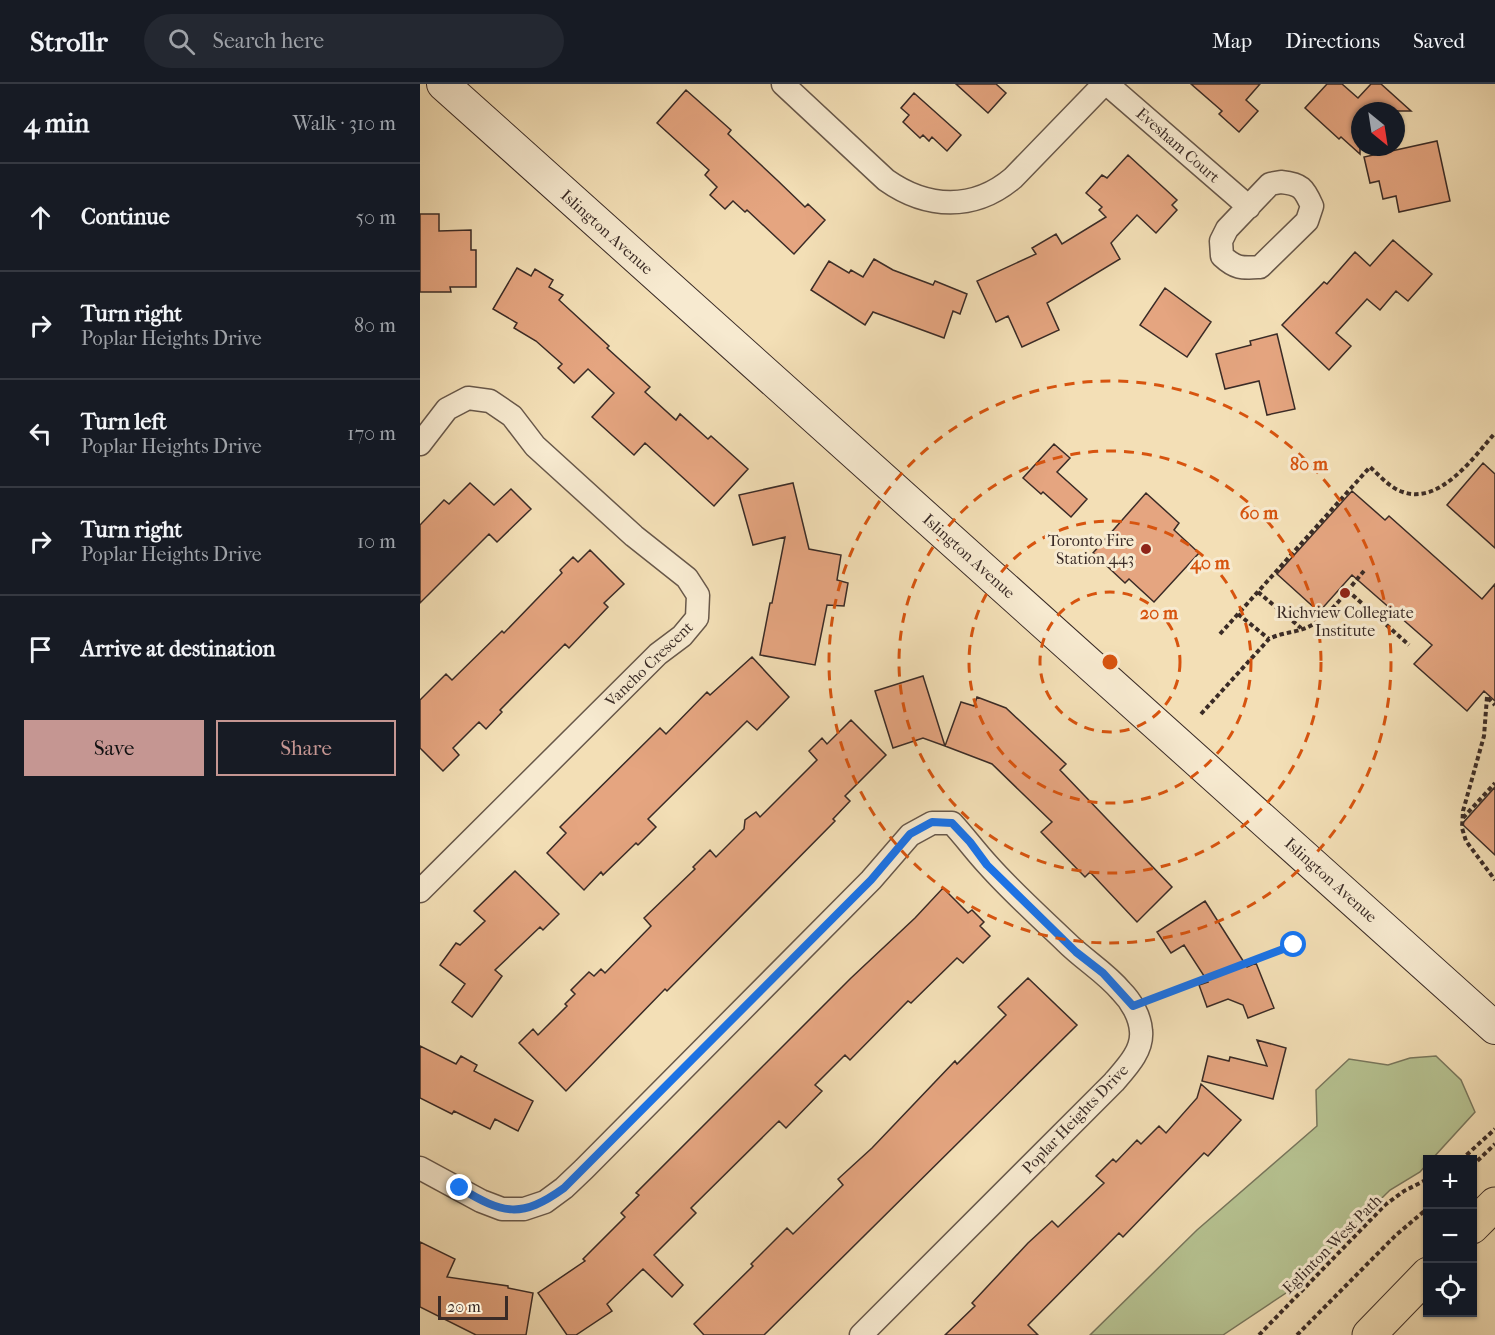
<!DOCTYPE html>
<html lang="en">
<head>
<meta charset="utf-8">
<style>
	:root { --surface:#171b24; --page:#242831; --text:#f1f3f6; --muted:#9ea1a6; --line:#363941; --accent:#c59692 }
	body { margin:0; font-family:"IM FELL French Canon",serif; background:var(--page); color:var(--text) }
	.controls { position:absolute; right:18px; bottom:18px; display:grid; overflow:hidden; border-radius:0px; box-shadow:0 2px 4px #0004 }
	.controls button { width:54px; height:54px; display:grid; place-items:center; padding:0; border:0; border-bottom:2px solid var(--line); background:var(--surface); color:var(--text); font:30px sans-serif }
	.compass { position:absolute; left:931px; top:18px; width:54px; height:54px; border-radius:50%; background:var(--surface); box-shadow:0 2px 4px #0004; rotate:150deg }
	.scale { position:absolute; left:18px; bottom:15px; width:70px; box-sizing:border-box; padding-left:6px; border:3px solid #3a2b26; border-top:0; font-size:16px; line-height:21px; white-space:nowrap; color:#3a2b26; -webkit-text-stroke:4px #f7ead0; paint-order:stroke }
	.stop { position:absolute; width:18px; height:18px; margin:-14px; border:4px solid #1a73e8; border-radius:50%; background:#fff }
	.stop.end { background:#1a73e8; border-color:#fff; box-shadow:0 2px 6px #0008 }
	.list { margin:0; padding:0; list-style:none }
	h2 { display:flex; justify-content:space-between; align-items:center; height:78px; margin:0; padding:0 24px; font-size:26px }
	h2 small { font-size:20px; font-weight:400; color:var(--muted) }
	.list li { display:grid; grid-template-columns:39px 1fr auto; gap:18px; align-items:center; box-sizing:border-box; height:108px; padding:0 24px; border-top:2px solid var(--line) }
	.list b { display:block; font-size:22px; white-space:nowrap }
	.list p { margin:0; font-size:20px; white-space:nowrap; color:var(--muted) }
	.list em { font-size:20px; font-style:normal; color:var(--muted) }
	.actions { display:flex; gap:12px; padding:18px 24px }
	.actions a { flex:1; padding:14px 0; border:2px solid var(--accent); border-radius:0px; text-align:center; font-size:21px; color:var(--accent) }
	.actions .main { background:var(--accent); color:#111 }
	.icon { flex:none; width:33px; height:33px; fill:none; stroke:currentColor; stroke-width:2; stroke-linecap:round; stroke-linejoin:round }
	.map { position:relative; flex:none; width:1075px; height:1251px; overflow:hidden }
	header { display:flex; align-items:center; gap:36px; box-sizing:border-box; height:84px; padding:0 30px; background:var(--surface); border-bottom:2px solid var(--line) }
	header strong { font-size:28px }
	nav { display:flex; gap:33px; margin-inline-start:auto; font-size:21px }
	.search { width:420px; height:54px; background:var(--page); display:flex; align-items:center; gap:15px; box-sizing:border-box; padding:0 21px; border-radius:33px; color:var(--muted); font-size:22px }
	main { display:flex }
	aside { flex:1; background:var(--surface) }
	.map>svg:first-child { display:block }
	.green { fill:#b6c291; stroke:#78765c; stroke-width:1.5 }
	.building { fill:#e5a580; stroke:#3a2b26; stroke-width:1.5 }
	.lines { fill:none; stroke-linecap:round; stroke-linejoin:round }
	.minor-casing { stroke:#68584a; stroke-width:25 }
	.secondary-casing { stroke:#3a2b26; stroke-width:34 }
	.primary-casing { stroke:#3a2b26; stroke-width:35 }
	.path { stroke:#3a2b26; stroke-width:4; stroke-dasharray:4.5 3; stroke-linecap:butt }
	.minor { stroke:#f7ead0; stroke-width:22 }
	.secondary { stroke:#f7ead0; stroke-width:32 }
	.primary { stroke:#f3dfb6; stroke-width:33 }
	.route { stroke:#1a73e8; stroke-width:8 }
	.ring { fill:none; stroke:#d7540f; stroke-width:3; stroke-dasharray:10 8 }
	.poi-dot { fill:#8f2418; stroke:#f7ead0; stroke-width:2 }
	.labels { text-anchor:middle; dominant-baseline:central; stroke-width:6; stroke-linejoin:round; paint-order:stroke }
	.street-label { font-size:16px; fill:#3a2b26; stroke:#f7ead0 }
	.poi-label { font-size:16px; fill:#3a2b26; stroke:#f7ead0; text-anchor:end }
	.centre { fill:#d7540f; stroke:#f7ead0; stroke-width:3 }
	.ring-label { font-size:18px; text-anchor:middle; font-weight:bold; fill:#d7540f; stroke:#f7ead0; stroke-width:6; stroke-linejoin:round; paint-order:stroke }
</style>
</head>
<body>
<header>
<strong>Strollr</strong>
<div class="search"><svg class="icon" aria-label="search" viewBox="0 0 24 24"><circle cx="10" cy="10" r="6"/><path d="M15 15l6 6"/></svg>Search here</div>
<nav><a>Map</a><a>Directions</a><a>Saved</a></nav>
</header>
<main>
<aside>
<h2>4 min<small>Walk · 310 m</small></h2>
<ul class="list">
<li><svg class="icon" aria-label="ahead" viewBox="0 0 24 24"><path d="M12 20V5M6 11l6-6 6 6"/></svg><div><b>Continue</b></div><em>50 m</em></li>
<li><svg class="icon" aria-label="right" viewBox="0 0 24 24"><path d="M7 20v-9h11M14 6l5 5-5 5"/></svg><div><b>Turn right</b><p>Poplar Heights Drive</p></div><em>80 m</em></li>
<li><svg class="icon" aria-label="left" viewBox="0 0 24 24"><path d="M17 20v-9H6M10 6l-5 5 5 5"/></svg><div><b>Turn left</b><p>Poplar Heights Drive</p></div><em>170 m</em></li>
<li><svg class="icon" aria-label="right" viewBox="0 0 24 24"><path d="M7 20v-9h11M14 6l5 5-5 5"/></svg><div><b>Turn right</b><p>Poplar Heights Drive</p></div><em>10 m</em></li>
<li><svg class="icon" aria-label="arrive" viewBox="0 0 24 24"><path d="M6 21V4h12l-3 4 3 4H6"/></svg><div><b>Arrive at destination</b></div></li>
</ul>
<div class="actions"><a class="main">Save</a><a>Share</a></div>
</aside>
<div class="map">
<svg width="1075" height="1251" viewBox="0 0 1075 1251">
	<rect width="100%" height="100%" fill="#f3dfb6"/>
	<filter id="stains"><feTurbulence type="fractalNoise" baseFrequency=".00333" numOctaves="4"/><feColorMatrix values="0 0 0 0 .2 0 0 0 0 .09 0 0 0 0 .02 0 0 0 .5 -.17"/></filter>
	<radialGradient id="worn" r=".72"><stop offset=".6" stop-color="#630" stop-opacity="0"/><stop offset="1" stop-color="#630" stop-opacity=".3"/></radialGradient>
	<!-- green -->
	<path class="green" d="M1016 972 1041 996 1055 1028 1012 1075 1008 1076 1007 1080 1000 1088 970 1106 866 1209 803 1251H670L777 1146 897 1042 896 1006 929 975 968 981 990 974Z"/>
	<!-- building -->
	<path class="building" d="M536 0H576L586 9 568 29Z
		M771 0H840L826 16 838 27 819 48 799 30 802 27Z
		M907 0H922L938 14 951 0H961L991 27H940V70L921 53 919 55 885 24Z
		M266 6 311 46 308 50 357 96 385 123 388 120 405 136 374 170 327 126 325 128 313 117 305 125 290 111 297 103 285 91 289 86 237 39Z
		M494 9 541 51 527 67 512 53 509 57 503 51 500 54 483 38 489 31 481 24Z
		M1017 57 1030 117 979 128 976 112 963 115 959 97 950 99 944 73Z
		M708 71 757 116 752 121 757 126 736 149 717 131 691 159 700 175 627 219 639 246 602 263 588 232 576 238 557 197 616 170 612 164 636 150 642 160 686 133 679 126 682 123 666 109 682 91 687 94Z
		M0 130H19V147L51 146V166H56V203H30L31 208H0Z
		M973 156 1012 190 988 217 976 207 960 226 947 215 916 249 931 262 909 286 862 241 904 198 907 200 935 168 950 182Z
		M454 175 473 186 513 201 515 197 547 210 540 230 533 227 524 254 453 228 445 241 391 206 409 177 429 189 431 186 443 193Z
		M97 184 111 192 115 185 133 196 129 203 143 211 139 216 189 262 187 264 230 303 225 308 256 336 260 330 288 355 291 352 328 385 294 422 225 359 214 371 172 333 194 309 168 285 154 299 138 284 142 280 116 257 94 244 97 239 73 225Z
		M745 204 791 238 767 273 720 241Z
		M857 250 875 325 847 331 839 297 805 305 796 270 831 261 830 257Z
		M634 360 650 374 637 388 667 415 651 433 623 408 621 410 603 394Z
		M1063 379 1075 390V464L1027 421Z
		M50 399 74 421 91 405 111 425 77 458 69 450 0 519V441L24 416 29 420Z
		M373 399 389 465 421 471 417 496 428 499 424 522 407 521 395 581 340 571 350 519H352L365 453 333 461 319 411Z
		M932 407 965 436 969 432 1062 515 1075 500V617L1064 607 1047 627 994 580 1012 561 932 491 899 528 857 490Z
		M726 409 759 439 754 446 779 469 734 518 709 495 705 499 673 469Z
		M170 466 204 500 184 519 188 523 149 564 145 560 80 626 82 628 66 645 59 638 33 664 39 671 23 687 0 664V616L26 590 32 596 82 547 84 549 142 489 140 486 153 473 158 478Z
		M332 573 369 613 337 646 327 637 228 735 236 743 218 761 216 759 183 791 181 788 164 806 127 769 146 749 140 743 240 644 246 650 287 608 290 611Z
		M503 592 525 662 503 654 473 664 455 607Z
		M557 613 586 624 646 680 640 686 752 803 717 838 670 788 665 793 621 748 632 738 572 680 525 662 541 618 554 622Z
		M431 636 466 671 425 712 430 717 413 735 415 737 247 907 245 905 146 1007 99 959 113 945 118 951 147 922 145 920 155 910 151 906 169 888 174 892 181 885 185 889 231 842 224 834 275 785 273 783 290 766 296 773 324 745 325 736 336 728 340 733 397 676 389 667 402 654 407 660Z
		M1075 703V771L1042 740Z
		M95 787 139 830 123 846 120 843 75 886 82 892 52 933 32 918 45 900 20 881 36 859 40 861 65 837 54 827Z
		M523 804 548 829 552 826 564 838 560 842 570 852 543 879 537 874 491 919 488 917 430 976 425 971 395 1001 402 1007 366 1044 359 1037 271 1124 276 1129 234 1171 263 1201 252 1213 223 1185 187 1220 192 1227 156 1251H147L118 1209 165 1177 163 1175 205 1133 201 1129 219 1111 216 1109 431 894 495 834Z
		M785 817 827 883 836 879 854 924 828 934 823 921 808 915 787 923 779 901 788 898 764 861 751 869 737 848Z
		M608 894 657 941 344 1251H284L274 1240 333 1182 331 1180 367 1144 373 1150 423 1101 418 1095 452 1064 535 977 537 980 586 931 578 923Z
		M837 956 866 964 853 1015 782 997 788 972 809 977 810 973 847 982Z
		M0 962 36 980 41 972 57 981 54 987 113 1017 98 1047 75 1035 70 1045 34 1027 32 1030 0 1014Z
		M781 1000 821 1036 788 1072 784 1069 703 1153 699 1149 608 1241 618 1251H525L555 1222 552 1219 608 1159 632 1137 638 1143 684 1099 676 1092 693 1075 696 1078 717 1056 721 1060 739 1042 746 1049 777 1014Z
		M0 1158 35 1175 27 1193 88 1202V1204L113 1209 106 1251H56L0 1223Z"/>
	<g class="lines">
		<!-- minor casing -->
		<g class="minor-casing">
			<path id="minor" d="M363 0 466 96C507 125 554 127 593 94L684 0
				M687 0 829 123
				M861 98C881 100 884 104 892 122L887 137 840 183C822 184 816 185 802 172L801 157 807 145 850 100Z
				M0 360 27 325 48 314 70 317 92 332 115 362 214 452 267 494 278 511 277 534 262 552 238 570 0 807
				M0 1084 61 1117 82 1125H104L125 1118 144 1104 164 1085 451 796 490 751 512 739H532C545 753 555 767 568 781 592 808 620 833 646 858 664 876 685 888 701 907 711 917 720 932 721 947 723 967 706 984 694 998L441 1251"/>
		</g>
		<!-- secondary casing -->
		<g class="secondary-casing">
			<path id="secondary" d="M23 0 1075 944"/>
		</g>
		<!-- primary casing -->
		<g class="primary-casing">
			<path id="primary" d="M1052 1143 1075 1120
				M949 1251 1008 1190"/>
		</g>
		<!-- path -->
		<path class="path" d="M927 506 989 561
			M838 508 881 544
			M818 530 849 555
			M800 550 950 383C960 392 970 404 983 408 1020 421 1054 373 1075 349
			M1067 613 1064 652 1043 727 1042 744 1046 757 1075 796
			M1068 614 1075 621
			M781 630 849 555C862 548 877 549 890 542 912 530 928 505 944 487
			M1043 734 1075 699
			M732 915 874 861
			M1041 1076 1075 1045
			M1052 1082 1075 1060
			M839 1251 965 1121 984 1107 1008 1095
			M877 1251 976 1151 1008 1124"/>
		<!-- minor -->
		<use href="#minor" class="minor"/>
		<!-- secondary -->
		<use href="#secondary" class="secondary"/>
		<!-- primary -->
		<use href="#primary" class="primary"/>
	</g>
	<g class="lines">
		<!-- route -->
		<path class="route" d="M40 1104C83 1130 101 1135 144 1104L451 796 490 750 512 738 532 739 550 758 567 781 656 868 683 889 713 922 874 861"/>
	</g>
	<!-- distance rings -->
	<g class="ring">
		<circle cx="690" cy="578" r="70"/>
		<circle cx="690" cy="578" r="141"/>
		<circle cx="690" cy="578" r="211"/>
		<circle cx="690" cy="578" r="281"/>
	</g>
	<!-- markers -->
	<g class="poi-dot">
		<circle cx="726" cy="465" r="6"/>
		<circle cx="925" cy="509" r="6"/>
	</g>
	<g class="labels">
		<!-- street labels -->
		<g class="street-label">
			<text transform="translate(758 61) rotate(41)">Evesham Court</text>
			<text transform="translate(187 148) rotate(42)">Islington Avenue</text>
			<text transform="translate(549 472) rotate(42)">Islington Avenue</text>
			<text transform="translate(229 580) rotate(-44)">Vancho Crescent</text>
			<text transform="translate(911 796) rotate(42)">Islington Avenue</text>
			<text transform="translate(655 1035) rotate(-46)">Poplar Heights Drive</text>
			<text transform="translate(912 1160) rotate(-45)">Eglinton West Path</text>
		</g>
		<!-- poi labels -->
		<g class="poi-label">
			<text x="714" y="456">Toronto Fire<tspan x="714" dy="18">Station 443</tspan></text>
			<text x="925" y="528" text-anchor="middle">Richview Collegiate<tspan x="925" dy="18">Institute</tspan></text>
		</g>
	</g>
	<circle cx="690" cy="578" r="9" class="centre"/>
	<g class="ring-label">
		<text x="889" y="386">80 m</text>
		<text x="839" y="435">60 m</text>
		<text x="790" y="485">40 m</text>
		<text x="739" y="535">20 m</text>
	</g>
	<rect width="100%" height="100%" filter="url(#stains)"/>
	<rect width="100%" height="100%" fill="url(#worn)"/>
</svg>
<div class="controls">
<button>+</button>
<button>−</button>
<button><svg class="icon" aria-label="locate" viewBox="0 0 24 24"><circle cx="12" cy="12" r="6"/><path d="M12 2v4M12 18v4M2 12h4M18 12h4"/></svg></button>
</div>
<svg class="compass" viewBox="-18 -18 36 36"><path d="M0-13l5 13h-10z" fill="#e53935"/><path d="M0 13l5-13h-10z" fill="#9ea1a6"/></svg>
<div class="scale">20 m</div>
<div class="stop" style="left:874px;top:861px"></div>
<div class="stop end" style="left:40px;top:1104px"></div>
</div>
</main>
</body>
</html>
